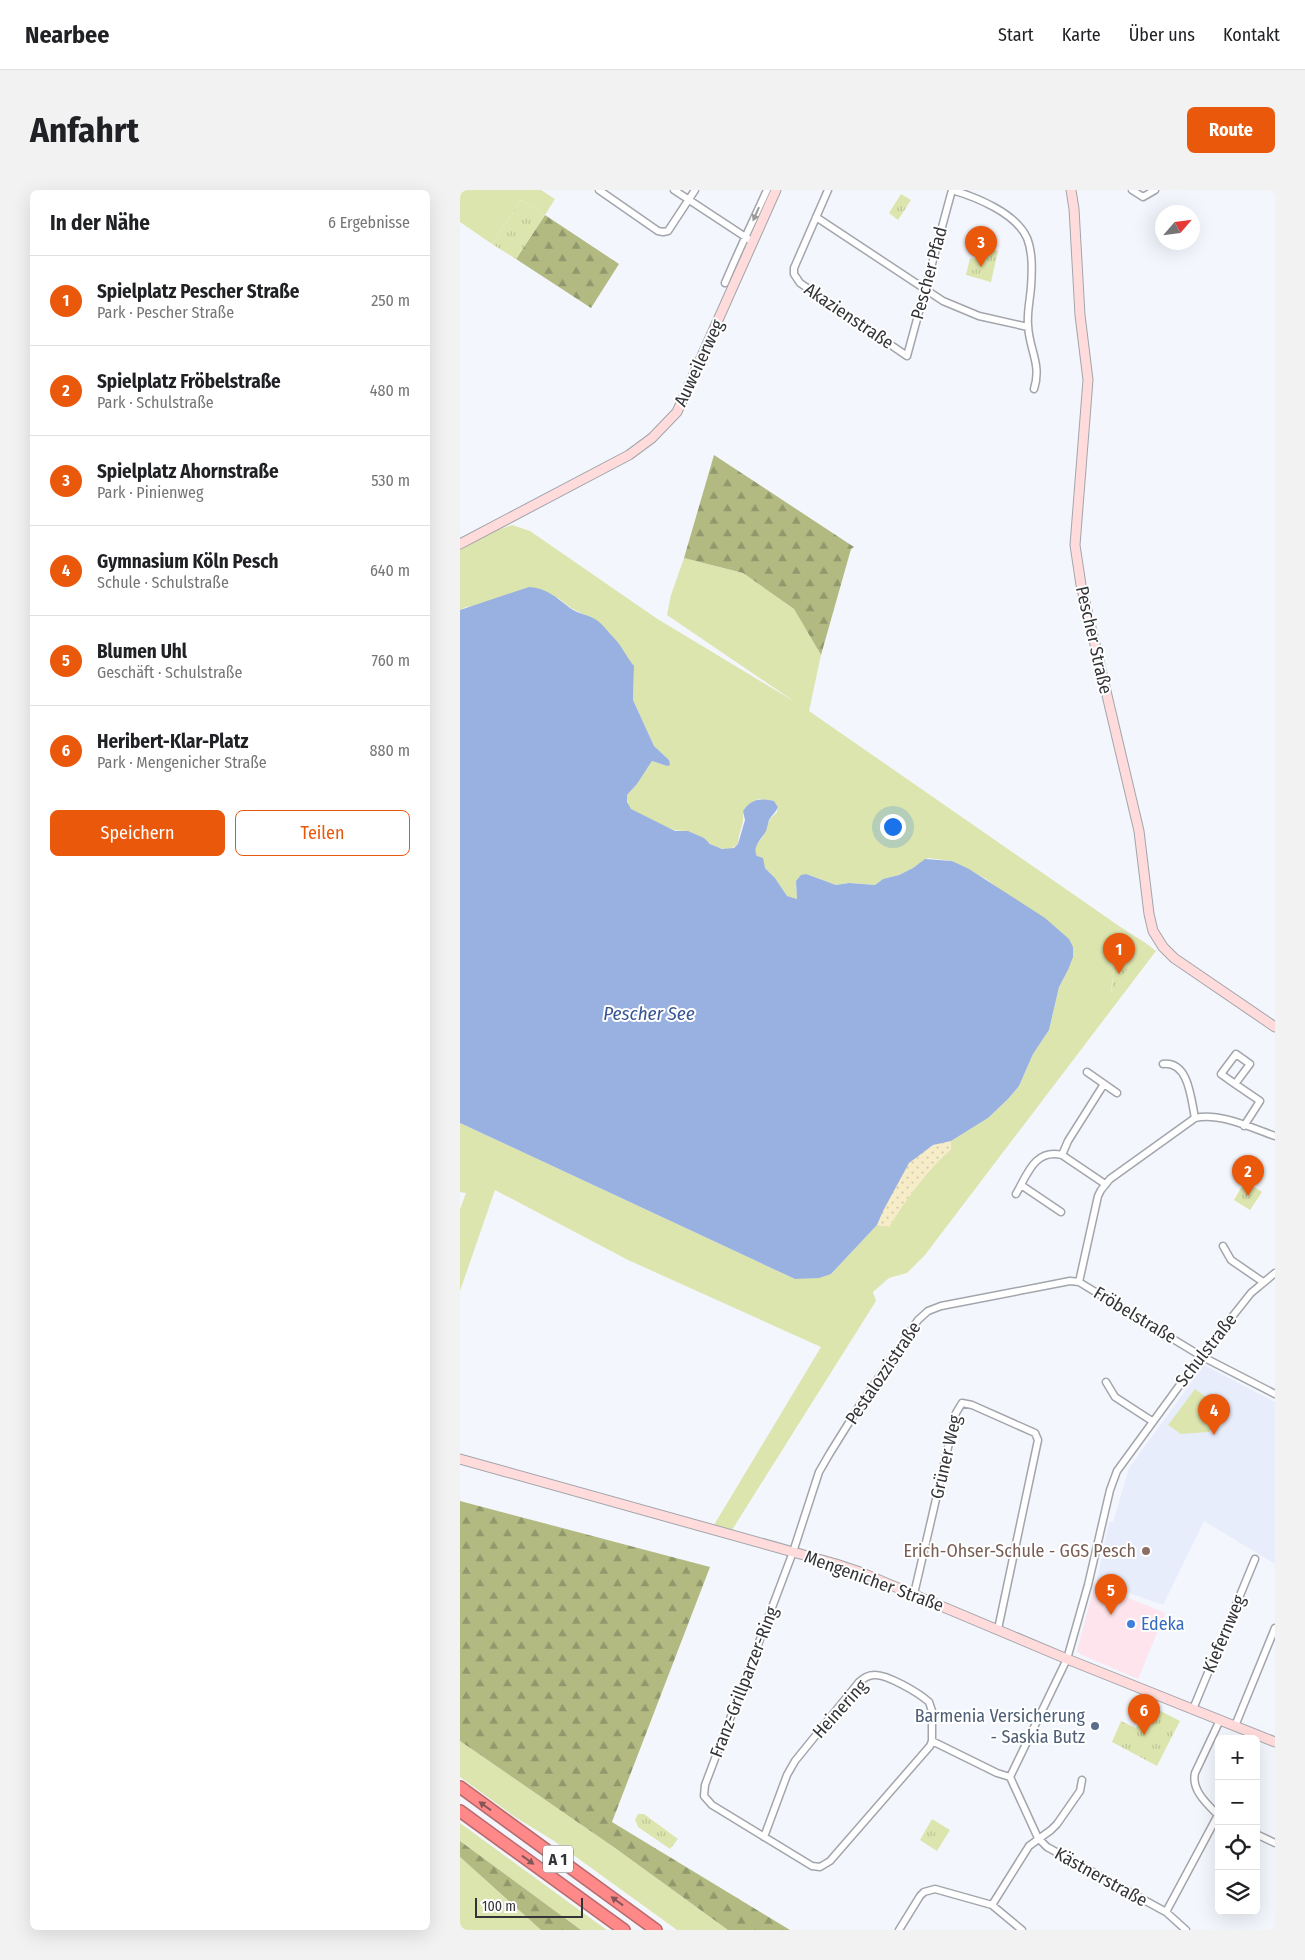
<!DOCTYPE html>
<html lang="de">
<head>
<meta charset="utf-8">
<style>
	:root { --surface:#fff; --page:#f2f2f2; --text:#202124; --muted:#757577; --line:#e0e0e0; --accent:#ea580c }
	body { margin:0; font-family:"Fira Sans Condensed",sans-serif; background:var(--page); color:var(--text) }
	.controls { position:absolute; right:15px; bottom:15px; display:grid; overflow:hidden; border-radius:8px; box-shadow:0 5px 20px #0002 }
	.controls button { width:45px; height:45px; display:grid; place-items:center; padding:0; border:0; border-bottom:1px solid var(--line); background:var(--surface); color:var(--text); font:25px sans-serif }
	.compass { position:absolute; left:695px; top:15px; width:45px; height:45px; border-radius:50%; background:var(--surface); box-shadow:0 5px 20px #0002; rotate:62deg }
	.scale { position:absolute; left:15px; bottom:12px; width:108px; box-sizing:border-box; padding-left:5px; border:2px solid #333437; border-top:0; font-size:14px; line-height:18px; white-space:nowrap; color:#333437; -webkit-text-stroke:4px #fff; paint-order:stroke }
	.you { position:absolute; left:432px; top:636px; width:18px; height:18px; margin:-12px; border:4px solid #fff; border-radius:50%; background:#1a73e8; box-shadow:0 0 0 8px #1a73e833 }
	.badge { display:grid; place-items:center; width:32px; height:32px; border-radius:50%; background:var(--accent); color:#fff; font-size:16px; font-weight:700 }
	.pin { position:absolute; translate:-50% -41px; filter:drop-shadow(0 1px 2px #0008) }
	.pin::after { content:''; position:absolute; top:26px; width:18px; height:15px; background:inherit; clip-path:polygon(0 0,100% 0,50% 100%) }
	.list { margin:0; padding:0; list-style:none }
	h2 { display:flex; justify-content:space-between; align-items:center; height:65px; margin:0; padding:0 20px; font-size:21px }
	h2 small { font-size:16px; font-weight:400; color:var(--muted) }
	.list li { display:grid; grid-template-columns:32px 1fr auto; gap:15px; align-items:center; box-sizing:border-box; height:90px; padding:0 20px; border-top:1px solid var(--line) }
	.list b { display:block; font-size:19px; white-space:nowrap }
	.list p { margin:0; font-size:16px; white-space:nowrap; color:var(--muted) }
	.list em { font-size:16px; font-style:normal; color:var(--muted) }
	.actions { display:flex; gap:10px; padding:15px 20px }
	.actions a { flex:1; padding:11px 0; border:1px solid var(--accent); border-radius:8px; text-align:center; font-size:18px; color:var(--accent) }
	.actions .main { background:var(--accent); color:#fff }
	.icon { flex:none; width:28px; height:28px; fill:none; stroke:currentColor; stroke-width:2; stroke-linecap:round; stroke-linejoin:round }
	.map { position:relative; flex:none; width:815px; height:1740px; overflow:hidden; border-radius:8px }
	header { display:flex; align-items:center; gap:30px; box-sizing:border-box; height:70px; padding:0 25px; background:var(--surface); border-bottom:1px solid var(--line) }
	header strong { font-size:24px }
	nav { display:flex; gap:28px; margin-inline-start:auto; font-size:18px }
	.intro { display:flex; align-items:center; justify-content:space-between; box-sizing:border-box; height:120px; padding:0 30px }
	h1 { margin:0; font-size:35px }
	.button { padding:12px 22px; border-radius:8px; background:var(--accent); color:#fff; font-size:18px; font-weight:700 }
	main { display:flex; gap:30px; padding:0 30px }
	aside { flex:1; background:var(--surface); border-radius:8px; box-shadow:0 5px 20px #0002 }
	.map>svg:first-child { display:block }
	.commercial { fill:#fde4ed }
	.built { fill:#e7edfb }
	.grass { fill:#dde5af }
	.forest { fill:url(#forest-firs) }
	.sand { fill:url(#sand-dots) }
	.park { fill:url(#park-tufts) }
	.water { fill:#99b1e1 }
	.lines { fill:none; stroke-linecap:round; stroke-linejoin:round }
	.street-casing { stroke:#a2a5ab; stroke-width:9 }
	.secondary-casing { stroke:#a2a5ab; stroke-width:11 }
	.highway-casing { stroke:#b86b6c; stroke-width:14 }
	.street { stroke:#fff; stroke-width:6 }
	.secondary { stroke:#ffdcdb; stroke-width:9 }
	.highway { stroke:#ff8988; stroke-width:11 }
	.oneway { fill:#999a9b }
	.oneway2 { fill:#855657 }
	.education-dot { fill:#8d6e63; stroke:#fff; stroke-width:2 }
	.shop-dot { fill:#3f7fe0; stroke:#fff; stroke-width:2 }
	.service-dot { fill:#5c6f8a; stroke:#fff; stroke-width:2 }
	.labels { text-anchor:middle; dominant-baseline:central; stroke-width:4; stroke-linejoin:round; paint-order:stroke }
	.shield { fill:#fff; stroke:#707173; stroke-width:1 }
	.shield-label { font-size:16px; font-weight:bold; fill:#333437 }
	.street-label { font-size:18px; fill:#333437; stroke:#fff }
	.education-label { font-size:18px; fill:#785e54; stroke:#fff; text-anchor:end }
	.shop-label { font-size:18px; fill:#366cbe; stroke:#fff; text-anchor:start }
	.service-label { font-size:18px; fill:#4e5e75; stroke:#fff; text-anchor:end }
	.water-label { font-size:19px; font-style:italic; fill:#395592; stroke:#fff }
</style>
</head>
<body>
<header>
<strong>Nearbee</strong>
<nav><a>Start</a><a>Karte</a><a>Über uns</a><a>Kontakt</a></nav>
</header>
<div class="intro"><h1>Anfahrt</h1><a class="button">Route</a></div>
<main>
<aside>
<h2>In der Nähe<small>6 Ergebnisse</small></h2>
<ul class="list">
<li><span class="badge">1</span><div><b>Spielplatz Pescher Straße</b><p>Park · Pescher Straße</p></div><em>250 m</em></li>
<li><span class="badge">2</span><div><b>Spielplatz Fröbelstraße</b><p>Park · Schulstraße</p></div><em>480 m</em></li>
<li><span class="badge">3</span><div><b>Spielplatz Ahornstraße</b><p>Park · Pinienweg</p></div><em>530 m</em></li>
<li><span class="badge">4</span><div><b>Gymnasium Köln Pesch</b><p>Schule · Schulstraße</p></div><em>640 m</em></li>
<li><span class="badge">5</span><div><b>Blumen Uhl</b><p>Geschäft · Schulstraße</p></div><em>760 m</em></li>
<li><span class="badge">6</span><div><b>Heribert-Klar-Platz</b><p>Park · Mengenicher Straße</p></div><em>880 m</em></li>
</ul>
<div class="actions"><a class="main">Speichern</a><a>Teilen</a></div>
</aside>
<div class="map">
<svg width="815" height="1740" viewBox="0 0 815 1740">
	<defs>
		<pattern id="forest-firs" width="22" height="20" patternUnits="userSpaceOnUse" patternTransform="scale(1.25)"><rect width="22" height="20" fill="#b2ba82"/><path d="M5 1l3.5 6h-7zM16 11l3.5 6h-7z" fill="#91986b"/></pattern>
		<pattern id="sand-dots" width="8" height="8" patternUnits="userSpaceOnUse" patternTransform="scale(1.25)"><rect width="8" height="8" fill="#f6ecc7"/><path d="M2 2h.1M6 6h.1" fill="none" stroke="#d3cbac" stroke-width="1.8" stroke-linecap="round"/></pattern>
		<pattern id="park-tufts" width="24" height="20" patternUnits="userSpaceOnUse" patternTransform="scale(1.25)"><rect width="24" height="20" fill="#dde5af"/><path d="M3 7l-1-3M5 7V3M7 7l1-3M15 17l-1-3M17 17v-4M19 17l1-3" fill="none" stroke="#bec597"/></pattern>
	</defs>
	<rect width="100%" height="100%" fill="#f3f6fc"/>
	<!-- commercial -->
	<path class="commercial" d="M635 1394 705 1423 678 1489 620 1464 617 1460Z"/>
	<!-- built -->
	<path class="built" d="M744 1175 815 1212V1374L744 1331 703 1415 637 1391 649 1332H653L669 1278Z"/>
	<!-- grass -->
	<path class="grass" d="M0 0H81L95 9 85 25 61 10 32 54 0 32Z
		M52 335 70 341 196 428 335 512 207 425 211 405 224 368 283 383 334 419 361 465 349 521 659 736 651 803 678 763 687 754 696 761 465 1065 447 1083 429 1088 413 1102 416 1111 272 1340 254 1335 361 1157 168 1070 35 1000 0 1101V1019L6 1003 0 1002V933L335 1089 371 1084 417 1035 429 1036C447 1008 466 981 491 959V951L528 928 548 909 559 896 573 864 589 840 599 797 608 780 550 707 526 689 492 671 468 668 453 678 439 685 423 689 415 695 389 693 376 695 346 684 336 691 337 709 327 706 315 688 305 678 295 662 296 655 302 648 310 629 317 622 318 617 314 611 298 609 283 621C285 634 278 642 278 654 262 669 245 647 229 642 224 640 219 641 214 640 205 637 178 625 171 619 167 615 167 610 167 605L177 594 192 571 207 576 209 570 194 556 173 510 174 476 165 467 163 460 137 431 111 418 98 408 6 417 0 420V358L32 342Z
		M735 1199 749 1209 755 1232 749 1242 721 1244 708 1235Z
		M0 1551 155 1658 268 1740H217L94 1651 55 1627 0 1587Z
		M0 1633 133 1730 147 1740H121L0 1651Z
		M0 1667 81 1740H0Z"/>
	<!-- forest -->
	<path class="forest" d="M85 25 159 74 131 118 56 69Z
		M254 265 394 357 391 359 361 465 334 419 283 383 224 368Z
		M0 1311 250 1377 152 1632 330 1740H268L155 1658 0 1551Z
		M0 1651 121 1740H81L0 1667Z"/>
	<!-- sand -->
	<path class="sand" d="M491 951V959C466 981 447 1008 429 1037L417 1035C428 1007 442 970 472 956 477 953 484 952 491 951Z"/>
	<!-- park -->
	<path class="park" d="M441 4 451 10 438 30 429 23Z
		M61 10 85 25 56 69 32 54Z
		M519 56 538 61 531 92 506 85 510 68 515 69Z
		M659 736 687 754 678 763 651 804Z
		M785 991 802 1002 790 1020 774 1010Z
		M687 1514 720 1531 697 1576 652 1552 661 1531 676 1538Z
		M178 1624H184L218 1649 210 1659 178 1637 175 1630Z
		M472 1629 490 1640 477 1661 460 1650Z"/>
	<!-- water -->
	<path class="water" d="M69 397C87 398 97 408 110 418 118 424 130 425 138 431 144 436 149 443 154 448 163 457 166 467 174 476L173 510 194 556 209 570 210 575 207 576 192 571 177 594 167 605V612L171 619 215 641H228L244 648 250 654 262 659 274 658 278 654 285 630 283 621C292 609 299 608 314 611L318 617C316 622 312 625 309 630 308 634 307 638 306 641 301 650 292 656 297 666L303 668 305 678 315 688 327 706 337 709 336 691 341 685 346 684 376 695 389 693 415 695 423 689 439 685 453 678 465 669 492 671 509 679 585 728 609 749 613 757V767L608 780 599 797 589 840 573 864 559 896 548 909 528 928 491 951 473 955 449 973 423 1021 417 1035 371 1084 359 1088 335 1089 0 933V420Z"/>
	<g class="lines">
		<!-- street casing -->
		<g class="street-casing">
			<path id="street" d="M139 0 198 41 203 42 208 41 235 0
				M214 0 293 52
				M368 0 334 78V84L340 93 447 166 492 0
				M492 0C516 7 556 23 567 48 573 63 572 82 571 97 570 110 567 122 568 135 569 160 582 174 574 199
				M672 0 683 7 695 0
				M356 27 483 111 519 126 568 137
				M265 93C278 62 293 31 307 0
				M703 874C729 871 731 909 735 928
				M627 882 657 903
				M775 894 761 884 776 864 790 874 775 894 800 911 784 936
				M602 965 608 951 644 894
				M561 995 601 1022
				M556 1004C567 985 575 958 602 965L645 994
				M763 1056 771 1070 803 1092
				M619 1092 638 1006 641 1000 650 989 735 928C759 922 792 938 815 946
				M646 1192 655 1207 692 1231
				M454 1404 496 1223 502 1213 512 1215 575 1243 578 1250 538 1439
				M733 1519 795 1369
				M775 1536 815 1438
				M472 1551 470 1556 370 1671 360 1677 352 1676 252 1615 244 1606 245 1595 333 1362 359 1282 370 1263 400 1215 458 1130 468 1121 481 1116 610 1091 619 1092 741 1166 815 1204
				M550 1587 578 1648 587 1657 706 1722 726 1740
				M759 1626C747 1614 731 1600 735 1583L760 1530
				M796 1644 815 1653
				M304 1647 327 1585 335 1571 399 1492C404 1488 408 1485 414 1485 427 1484 459 1503 469 1512L472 1521V1551L537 1583 550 1587 607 1469 628 1395 650 1300 657 1281 741 1166 791 1103 815 1083
				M532 1715 569 1656 591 1640 597 1634 620 1601 622 1590
				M706 1722 758 1625
				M439 1740 460 1706 464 1702 475 1699 532 1715 562 1740"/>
		</g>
		<!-- secondary casing -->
		<g class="secondary-casing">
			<path id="secondary" d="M611 0 614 19 620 125 628 190 615 355 621 395 679 641 689 724 693 741 703 757 714 768 815 837
				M0 354 169 265 192 248 217 222 316 0
				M0 1269 376 1374 400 1382 607 1469 815 1552"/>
		</g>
		<!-- highway casing -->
		<g class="highway-casing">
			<path id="highway" d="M0 1597 196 1740
				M0 1621 164 1740"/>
		</g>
		<!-- street -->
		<use href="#street" class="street"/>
		<!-- secondary -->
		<use href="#secondary" class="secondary"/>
		<!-- highway -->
		<use href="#highway" class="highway"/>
	</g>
	<!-- one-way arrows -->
	<defs><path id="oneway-solid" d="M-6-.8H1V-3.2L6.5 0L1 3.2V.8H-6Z" transform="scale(1.25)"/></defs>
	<use class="oneway" href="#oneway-solid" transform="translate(296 24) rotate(114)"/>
	<g class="oneway2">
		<use href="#oneway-solid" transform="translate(25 1616) rotate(-144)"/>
		<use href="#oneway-solid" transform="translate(68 1670) rotate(36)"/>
		<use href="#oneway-solid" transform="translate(157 1711) rotate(-144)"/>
	</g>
	<!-- markers -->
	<circle class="education-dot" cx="686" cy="1361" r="5"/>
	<circle class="shop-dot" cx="671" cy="1434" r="5"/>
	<circle class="service-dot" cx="635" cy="1536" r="5"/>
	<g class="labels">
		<!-- shield labels -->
		<rect class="shield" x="83" y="1655.5" width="30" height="27" rx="4"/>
		<g class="shield-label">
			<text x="98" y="1669">A 1</text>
		</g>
		<!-- street labels -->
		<g class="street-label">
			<text transform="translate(469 83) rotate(-75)">Pescher Pfad</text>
			<text transform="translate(389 126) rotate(34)">Akazienstraße</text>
			<text transform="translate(239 173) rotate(-65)">Auweilerweg</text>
			<text transform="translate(634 450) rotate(77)">Pescher Straße</text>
			<text transform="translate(675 1125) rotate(31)">Fröbelstraße</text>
			<text transform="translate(746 1160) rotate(-52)">Schulstraße</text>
			<text transform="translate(423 1183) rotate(-56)">Pestalozzistraße</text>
			<text transform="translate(486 1267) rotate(-77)">Grüner Weg</text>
			<text transform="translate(414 1391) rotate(20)">Mengenicher Straße</text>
			<text transform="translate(764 1444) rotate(-67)">Kiefernweg</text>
			<text transform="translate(284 1492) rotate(-69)">Franz-Grillparzer-Ring</text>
			<text transform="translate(380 1519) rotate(-48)">Heinering</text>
			<text transform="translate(641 1687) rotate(29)">Kästnerstraße</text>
		</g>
		<!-- education labels -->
		<g class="education-label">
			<text x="676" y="1361">Erich-Ohser-Schule - GGS Pesch</text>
		</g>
		<!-- shop labels -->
		<g class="shop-label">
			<text x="681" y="1434">Edeka</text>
		</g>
		<!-- service labels -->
		<g class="service-label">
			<text x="625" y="1526">Barmenia Versicherung<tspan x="625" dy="21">- Saskia Butz</tspan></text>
		</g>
		<!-- water labels -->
		<g class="water-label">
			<text x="189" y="823">Pescher See</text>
		</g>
	</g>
</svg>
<div class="controls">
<button>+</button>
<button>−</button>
<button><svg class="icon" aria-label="locate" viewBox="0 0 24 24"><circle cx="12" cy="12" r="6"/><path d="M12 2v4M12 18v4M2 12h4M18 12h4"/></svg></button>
<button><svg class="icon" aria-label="layers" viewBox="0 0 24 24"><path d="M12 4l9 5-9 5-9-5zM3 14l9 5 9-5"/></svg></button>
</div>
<svg class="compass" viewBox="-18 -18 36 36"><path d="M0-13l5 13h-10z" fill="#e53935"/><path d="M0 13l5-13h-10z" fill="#757577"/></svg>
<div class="scale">100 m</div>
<div class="you"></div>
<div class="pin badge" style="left:659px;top:784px">1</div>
<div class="pin badge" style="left:788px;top:1006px">2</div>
<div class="pin badge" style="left:521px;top:77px">3</div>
<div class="pin badge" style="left:754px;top:1245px">4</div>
<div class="pin badge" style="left:651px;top:1425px">5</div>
<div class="pin badge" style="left:684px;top:1545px">6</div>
</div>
</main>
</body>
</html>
